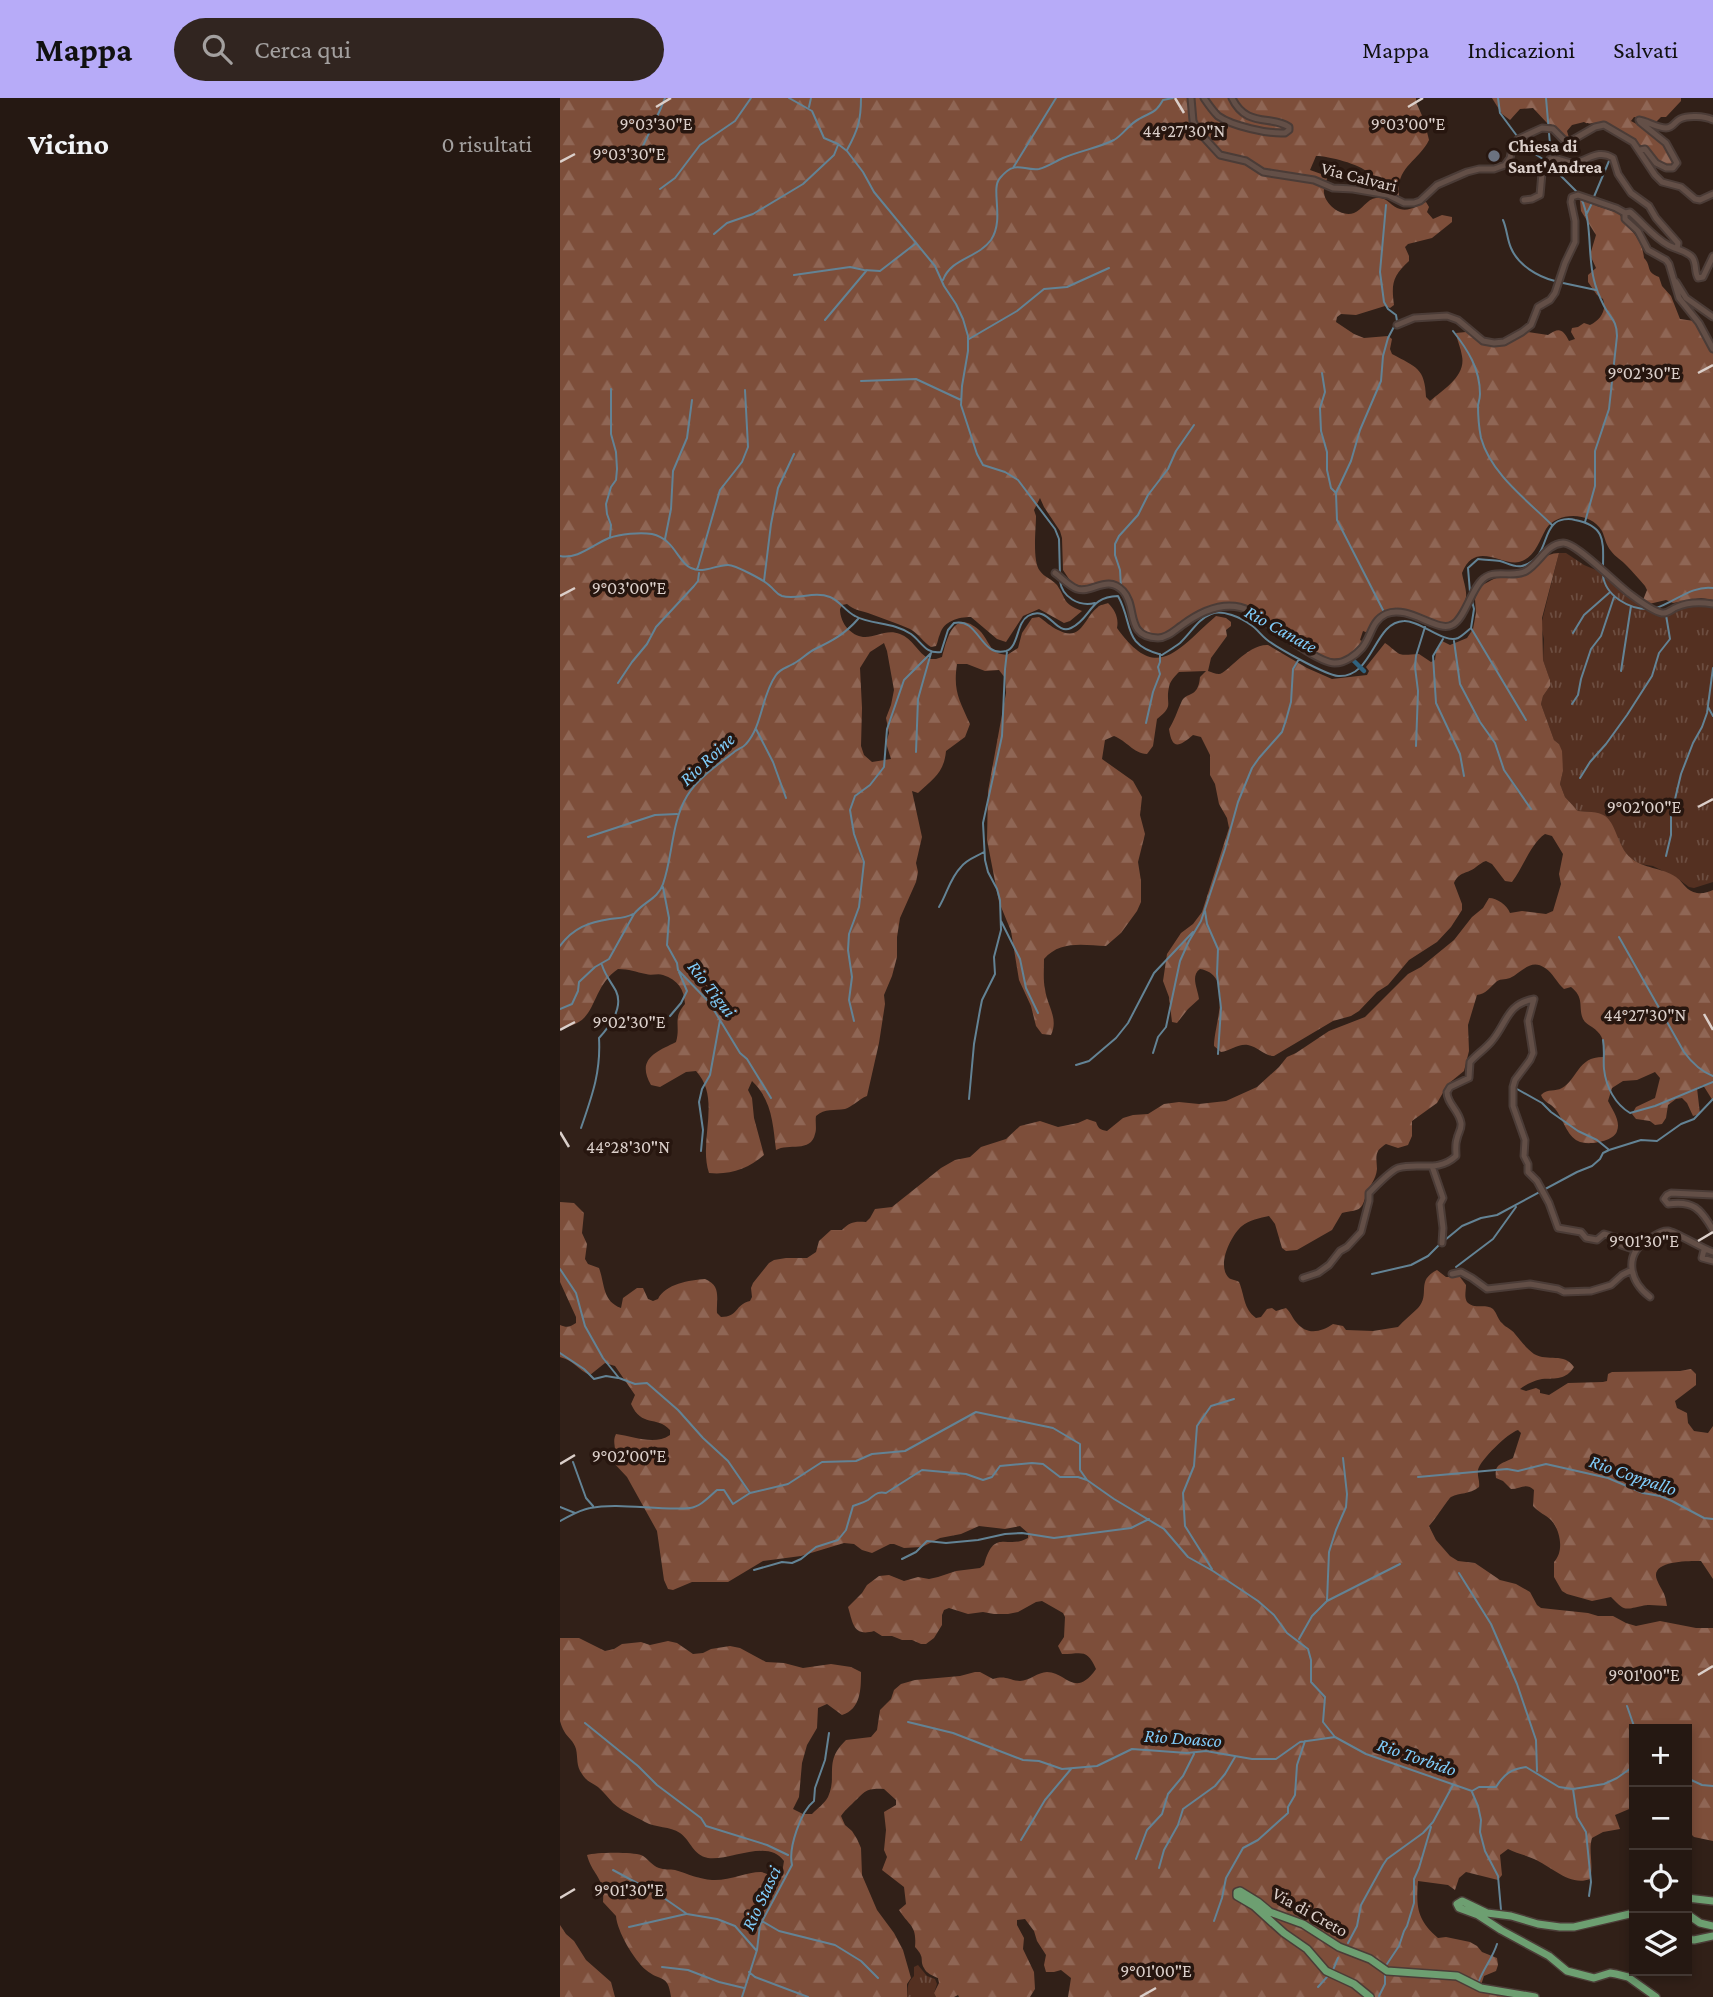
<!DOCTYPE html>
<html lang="it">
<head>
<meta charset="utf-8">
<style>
	:root { --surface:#251812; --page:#312520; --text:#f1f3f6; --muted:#a3a09f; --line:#423732; --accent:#b7abf8 }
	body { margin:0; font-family:"Crimson Pro",serif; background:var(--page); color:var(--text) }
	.controls { position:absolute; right:21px; bottom:21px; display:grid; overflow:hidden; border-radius:0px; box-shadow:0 4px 10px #0003 }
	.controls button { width:63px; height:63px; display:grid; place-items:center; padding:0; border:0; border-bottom:2px solid var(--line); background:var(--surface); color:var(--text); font:35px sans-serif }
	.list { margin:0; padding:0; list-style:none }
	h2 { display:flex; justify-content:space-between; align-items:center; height:91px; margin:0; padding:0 28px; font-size:30px }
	h2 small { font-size:23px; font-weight:400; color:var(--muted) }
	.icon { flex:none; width:38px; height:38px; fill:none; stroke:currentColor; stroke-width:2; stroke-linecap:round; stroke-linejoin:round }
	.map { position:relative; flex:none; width:1153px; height:1899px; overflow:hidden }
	header { display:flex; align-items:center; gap:42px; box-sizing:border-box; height:98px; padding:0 35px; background:var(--accent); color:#111 }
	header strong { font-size:33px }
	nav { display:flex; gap:38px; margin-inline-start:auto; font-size:24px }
	.search { width:490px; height:63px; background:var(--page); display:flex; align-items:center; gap:18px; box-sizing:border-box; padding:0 24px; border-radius:38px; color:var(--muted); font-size:26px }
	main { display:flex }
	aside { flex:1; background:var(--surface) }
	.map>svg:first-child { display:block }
	.grass { fill:url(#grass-tufts) }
	.forest { fill:url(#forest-firs); fill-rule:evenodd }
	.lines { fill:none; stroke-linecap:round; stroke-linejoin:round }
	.stream { stroke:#638395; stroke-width:2 }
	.canal { stroke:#30627e; stroke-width:4.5 }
	.minor-casing { stroke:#4b3c37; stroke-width:9 }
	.major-casing { stroke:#4b3c37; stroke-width:10 }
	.minor { stroke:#634f47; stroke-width:5 }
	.major { stroke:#6d9f71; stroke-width:7 }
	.ticks { fill:none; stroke:#dbcfca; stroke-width:2.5 }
	.worship-dot { fill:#6b7280; stroke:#27160f; stroke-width:2.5 }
	.labels { text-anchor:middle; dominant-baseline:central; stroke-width:7; stroke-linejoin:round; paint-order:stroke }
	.poi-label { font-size:18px; font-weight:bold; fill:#dbcfca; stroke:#27160f; text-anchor:start }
	.street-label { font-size:18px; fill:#dbcfca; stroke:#27160f }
	.water-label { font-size:19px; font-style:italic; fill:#80cdfb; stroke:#27160f }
	.ticks-label { font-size:18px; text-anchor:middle; fill:#dbcfca; stroke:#27160f; stroke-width:7; stroke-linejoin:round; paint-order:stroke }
</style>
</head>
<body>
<header>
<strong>Mappa</strong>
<div class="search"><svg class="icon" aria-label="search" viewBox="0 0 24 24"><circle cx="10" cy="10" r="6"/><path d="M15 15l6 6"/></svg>Cerca qui</div>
<nav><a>Mappa</a><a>Indicazioni</a><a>Salvati</a></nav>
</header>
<main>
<aside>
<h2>Vicino<small>0 risultati</small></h2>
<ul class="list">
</ul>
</aside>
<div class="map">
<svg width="1153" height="1899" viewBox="0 0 1153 1899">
	<defs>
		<pattern id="grass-tufts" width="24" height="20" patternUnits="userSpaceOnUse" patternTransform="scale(1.75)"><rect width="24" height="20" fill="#543021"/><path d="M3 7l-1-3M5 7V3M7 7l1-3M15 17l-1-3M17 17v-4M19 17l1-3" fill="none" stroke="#6c4d40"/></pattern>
		<pattern id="forest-firs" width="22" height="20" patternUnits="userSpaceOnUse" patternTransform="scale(1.75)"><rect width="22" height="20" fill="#7d4e3a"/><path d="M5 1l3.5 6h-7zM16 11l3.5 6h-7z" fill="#8f6655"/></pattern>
	</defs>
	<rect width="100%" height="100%" fill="#312018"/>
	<!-- grass -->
	<path class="grass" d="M999 455H1006L1024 467 1036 472 1076 503 1102 517C1120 510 1134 506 1153 508V784L1134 790 1129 789 1117 780 1093 768 1080 766 1069 759 1061 748 1050 723 1032 714 1018 713 1005 699 1000 686 1003 673 999 646 994 642 981 606 983 598 990 588V582L983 562 984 541 981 527Z
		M358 1867 367 1878 375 1881 377 1886 374 1895 376 1899H347C348 1888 347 1885 354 1878V1869Z"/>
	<!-- forest -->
	<path class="forest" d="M0 0H856V4L864 22 869 42C858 64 835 69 839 99 824 95 819 84 809 75 799 66 769 58 756 58L750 72 764 77 767 81C766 83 764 88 764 91 762 104 780 120 794 115 802 112 807 101 816 100 827 98 831 109 840 111 849 114 859 107 866 104L869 109 867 114 873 121 882 117 892 119V124L872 140 848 146 845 149 849 158V163C833 178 831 185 834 207L830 210 825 208 796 217 781 216 777 219 776 224 794 236 804 240 828 238 832 241 830 251 832 256C856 269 865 270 866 299L870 303C884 291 906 278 902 258 901 250 897 243 896 235L906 234 922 245 935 248 945 245 968 234 988 237C999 229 1003 231 1009 243L1015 241 1011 234 1012 230 1018 229 1024 225 1030 227C1040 222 1047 213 1043 201L1037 197 1028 184V177L1036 170 1030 157 1036 137 1021 113 1020 103 1022 100 1037 108 1059 115C1068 133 1082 137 1084 160 1092 168 1085 174 1099 179L1102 188 1111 198 1120 221 1134 223 1138 228 1153 253V502L1141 500 1113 505 1106 502 1089 506 1083 502 1087 492 1085 488C1079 481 1073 474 1067 468 1062 462 1055 459 1051 453 1046 447 1045 440 1042 433 1031 414 998 413 986 431 979 443 975 460 959 464 942 468 915 442 902 475 903 482 907 492 906 499 904 511 895 524 884 526 856 516 822 496 808 535L803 533 800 542 804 544C794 560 776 564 759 558L689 509 676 506H655L609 535C601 538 594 538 586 535 571 530 576 513 569 501 567 496 562 492 558 488H532L523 490 517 489 511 484 503 472 502 440 500 433 484 409 480 400 474 412 476 418C476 431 472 463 480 473 484 479 492 481 497 487 507 502 502 505 522 513L510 523 504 525 479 511 463 518 446 544 437 541 411 519C398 519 384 523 380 536 378 540 378 544 376 548L371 549C363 544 359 536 350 531 337 525 321 520 308 515 299 512 294 512 287 506L282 507 280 511C280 518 283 526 288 531 307 550 321 528 340 536 352 540 358 555 369 561H376L382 559C387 540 394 510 419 532 426 538 429 550 436 554 439 556 443 556 447 557L458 550 462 535 472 520 479 519C485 523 491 529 498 532 522 545 524 519 538 509 539 507 546 506 548 505 555 512 559 520 557 530 597 586 617 552 656 518L666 520 671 524V528L666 532 667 538 651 560 648 573C652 574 655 576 659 576 667 576 687 546 708 547L747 570 772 581 807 577 809 573 806 569 825 545C842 557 835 558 859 556L871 564 875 562 876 554 882 543 890 547 907 540 913 531 916 515 915 501 919 489C925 486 932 481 939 479 948 477 957 480 966 475 977 467 984 455 999 455L982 520 983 562 990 582V588L983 598 981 606 994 642 999 646 1002 653 1003 673 1000 686 1005 699 1018 713C1026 714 1038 713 1045 718 1056 725 1058 750 1071 760 1084 771 1101 769 1116 779 1124 785 1126 793 1137 795 1143 796 1148 794 1153 792V1003L1143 987 1137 990 1140 1016 1133 1018 1127 1005 1122 1000 1116 1001 1108 1007 1106 1020 1102 1026 1095 1027 1090 1023 1076 1021 1072 1016 1076 1009 1095 1000 1100 980 1095 974 1077 982 1063 983 1052 990 1048 1003C1052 1011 1061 1023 1057 1033 1054 1044 1026 1048 1018 1043 1007 1038 1003 1021 996 1012 991 1005 984 1005 981 997 988 990 995 994 1002 990 1018 981 1017 959 1043 959 1045 946 1044 937 1032 929 1029 927 1025 925 1023 921 1018 909 1025 900 1011 889L1004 891C997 885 993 875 985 870 971 860 962 874 950 880 945 882 939 880 935 885 928 891 927 895 917 897L908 927 909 953 904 973 888 986 877 1005 852 1023V1038L848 1047 838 1050 826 1046C824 1047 819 1051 818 1053 815 1059 817 1065 817 1071 816 1082 809 1088 806 1097 801 1114 800 1111 782 1115L772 1132 737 1152 726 1153 722 1150 715 1126 709 1118C700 1120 689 1122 682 1128 671 1137 656 1168 669 1180 670 1181 678 1183 679 1184 685 1198 683 1210 696 1220L701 1219 707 1211 712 1210 716 1213 726 1210C731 1215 732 1219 736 1224 747 1238 761 1234 773 1226L783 1228 786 1232 813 1233 838 1229C844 1222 852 1216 858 1210 871 1196 855 1183 877 1172L886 1179H900L906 1187C906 1193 904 1199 907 1204 914 1212 926 1205 933 1211 937 1215 938 1222 942 1225 946 1230 952 1231 955 1236 961 1243 966 1250 974 1256 988 1264 1004 1254 1014 1269 1006 1282 996 1280 982 1281 975 1282 965 1287 960 1291L966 1293 976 1290 980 1292V1295L989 1297 1008 1285 1043 1284 1047 1283 1048 1276 1052 1274 1120 1273 1131 1271 1136 1276V1287L1115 1303 1117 1310 1127 1315 1128 1325 1134 1333 1148 1335 1153 1328V1481L1141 1463C1130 1463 1089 1462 1097 1482 1102 1494 1105 1493 1107 1508 1099 1508 1089 1506 1082 1508 1063 1512 1065 1513 1051 1499L1032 1503 1007 1496 1002 1493 994 1479V1464C1004 1454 1001 1433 991 1422 986 1417 978 1414 973 1408L974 1392C966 1384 960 1391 951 1391L943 1383 936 1380C934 1365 942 1366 953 1360L961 1335 958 1332C948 1335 920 1362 918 1372 917 1378 920 1383 919 1389 909 1397 900 1394 891 1399 888 1401 875 1422 869 1428L876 1442 890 1458 898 1463 915 1465 940 1482 956 1486 970 1494 977 1507 981 1510 1028 1515 1038 1518H1053L1066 1525 1076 1528 1100 1523 1136 1530H1153V1743L1134 1739 1127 1732V1631H1074V1709L1055 1717 1060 1731 1043 1734 1032 1740C1028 1753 1034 1766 1030 1781 1010 1789 991 1768 974 1761 965 1757 956 1755 948 1751L940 1757 942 1777 938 1782 906 1774 899 1780 895 1792 888 1787 858 1783C856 1809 857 1822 878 1840L886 1839 910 1844 917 1848 922 1854 937 1860 938 1867 936 1873 924 1878 921 1887 897 1875 827 1870 780 1847 744 1824 692 1810 746 1853 764 1875 793 1889 807 1899H508L511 1880 501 1872 494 1874H486L484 1867 486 1857 477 1843 474 1833 465 1821 457 1822V1827L464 1840 463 1851 474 1874 475 1891 470 1899H399L398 1897 394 1899H376L374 1895 379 1885 378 1880C373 1878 366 1875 364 1870 359 1861 366 1861 355 1849 357 1827 349 1828 339 1812L346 1806 344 1789 322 1772 327 1759 324 1752 326 1732 324 1714 336 1707V1702L324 1691C305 1690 305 1694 293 1705 288 1710 285 1712 281 1718L285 1727 292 1733 297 1741 301 1750 302 1777 317 1812 334 1835 343 1852 351 1880 347 1886V1899H111C108 1875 100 1884 86 1872 74 1862 57 1833 56 1818L43 1804C45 1779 32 1777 27 1757 36 1754 73 1754 81 1757 88 1760 92 1768 99 1770 104 1772 110 1771 115 1772 128 1776 139 1781 152 1782 170 1783 186 1774 201 1774 206 1775 212 1778 217 1780L222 1775 224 1763C208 1740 170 1763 148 1760 133 1757 131 1743 120 1735 110 1728 96 1730 85 1724 75 1718 61 1713 53 1705 48 1700 44 1694 38 1689 32 1685 26 1683 22 1676 16 1668 18 1660 16 1651 14 1643 7 1639 4 1633 2 1630 1 1626 0 1623V1540H19L45 1553 54 1551 62 1546 81 1544 90 1547 108 1543 117 1545 133 1556 143 1555 151 1551 170 1548 180 1550 206 1564 224 1565 243 1570 271 1566 291 1569 301 1574C301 1591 301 1611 282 1617L267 1606 258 1610 257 1630 247 1647 242 1665 239 1699 233 1711 243 1716H252C258 1710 264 1706 268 1699 278 1677 263 1664 286 1642L311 1639 317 1632 320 1612 331 1601 334 1592 341 1586 355 1582 400 1578 415 1574H420L433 1581C446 1577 448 1582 460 1583 469 1583 478 1574 487 1574 506 1574 515 1601 536 1571 527 1550 522 1556 502 1556L498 1548 504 1539 505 1519 503 1515 482 1503 476 1504 458 1514 448 1516H434L423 1514 408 1516 389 1510 384 1512 382 1517V1527L374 1540 366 1546H361L352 1542H342L332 1538H322L314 1533C293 1539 293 1525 288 1509L302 1495 307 1487 319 1478 329 1477 344 1483 358 1479 369 1481 378 1479 396 1473 420 1470 424 1467C434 1429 447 1452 468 1440V1435L460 1428 445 1431 419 1428 401 1436 380 1440 362 1449 344 1450 334 1446H330L312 1455 302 1452 294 1446 284 1445 241 1458 203 1463 168 1484H132L113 1492 108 1491 104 1482 97 1433 67 1379 52 1363C59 1351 51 1346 56 1336 73 1338 94 1348 110 1337V1332C96 1317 82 1330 71 1306L75 1297 55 1268 45 1265 30 1277C18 1272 15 1263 0 1259V1227C7 1230 10 1229 16 1225V1219L0 1184V1104L14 1105 24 1115 22 1135 27 1146 25 1161 28 1166 39 1170C45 1186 42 1203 61 1210L63 1200 77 1190H83L88 1201 93 1203 98 1201C105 1186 130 1182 145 1181 162 1188 156 1201 157 1215L161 1219C179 1219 174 1207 190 1203L192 1199 191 1190 193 1185 209 1165 214 1162 226 1160H247L256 1154 259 1143 271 1132H282C290 1124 294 1123 306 1124L310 1120 315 1111 332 1109 381 1070 395 1062 410 1059 421 1049 446 1041 460 1028 480 1023 498 1029 518 1025 527 1021 536 1024C538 1030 540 1032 547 1033L563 1020 573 1017 588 1016 604 1006 619 1004 639 1006 666 1003 697 989 719 969 727 959 736 955 769 933 805 919 848 876 861 869 894 842 912 819 923 810 929 800C937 800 947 807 950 815L962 813 986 816 993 813 1001 786 999 776 1003 756 992 738 985 736C971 745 963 770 952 784L945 783 932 766 926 763C922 764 919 767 916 769 908 776 899 773 894 785L902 806V812L891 829 877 844 849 862 828 887 817 894 799 913 791 918 773 923 714 958C705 958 698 949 688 947 679 945 670 953 661 954L654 948C654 926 675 877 640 871 630 878 638 891 639 901L628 911 617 925 612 924 609 899 603 883 607 856 621 835 633 826 642 814 669 730 667 720 659 706 655 686 650 677V657L641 639 633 637C619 649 612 652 609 631 615 621 616 616 621 605 626 592 638 602 640 579L646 573 619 574C615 578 610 583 609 589 605 607 615 607 597 621L593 648 587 656C573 655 567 643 554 638L545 642 542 661 573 683 582 699 580 717 585 736 578 764 581 783V804L577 813 561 835 546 848C524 847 500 842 484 861 484 871 483 882 485 891 487 908 499 920 491 937L482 936 476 928 471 908 459 882 451 833 439 804 427 742 428 693 446 595 445 580 439 572 425 573 407 566H397C393 593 399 601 410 626L405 639 386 653C384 675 373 681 358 695L352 693 362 739 356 765 358 774 356 784 340 820 337 839V859L332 878 324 897 325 906 319 945 307 998C299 1001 292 1009 285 1011 274 1013 265 1010 256 1018 255 1024 257 1031 255 1036 251 1055 228 1045 216 1052 213 1026 212 1002 192 983L188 992 192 1000 194 1020 204 1057C188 1071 170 1077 149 1075 138 1042 162 1001 136 973L126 974 100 989 91 987C76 961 96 954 116 944 121 927 112 921 125 906 124 891 118 882 103 877 98 875 91 878 86 876 76 874 69 871 58 871 34 887 36 916 17 925 12 928 5 929 0 930ZM324 545 327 553 334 592 331 607 326 620 329 635 326 645 331 661 312 664 304 657 301 648 302 610 300 570 310 554Z
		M932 0H1121V3L1106 19H1101L1096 24 1074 19 1071 23C1090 33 1104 44 1114 63V66C1095 69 1096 57 1082 48 1071 40 1058 32 1045 26 1037 22 1031 28 1024 24L1012 27 1007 33 1009 40 1007 41 1001 37 995 28 987 25 973 10 960 11 950 22 942 16Z
		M679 1796 809 1863 826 1875 886 1879 965 1899H814L805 1891 768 1871 725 1833Z
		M0 1827 6 1836 14 1843 26 1862 51 1884 55 1899H0Z"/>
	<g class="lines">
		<!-- stream -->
		<path class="stream" d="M229 0 252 13 264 40 278 46 287 53 303 74 314 94 375 168 384 188 396 206 403 221 408 238V253L402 288 401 307 417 356 423 367 445 374 458 382 495 431 499 441 500 478
			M938 0 940 15 957 38
			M986 0 991 58
			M249 9 251 0
			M961 42 967 51 986 63
			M81 52 101 10 105 0
			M287 52C298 32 301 22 301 0
			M990 67 1018 95
			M453 70 496 0
			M100 91 115 80 140 47 175 23 191 0
			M1021 100C1033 126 1027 155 1034 182 1036 191 1040 200 1044 208 1050 220 1057 222 1057 238L1049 311 1035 353V388L1025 424
			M1033 101 1049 63
			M1026 117 1032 105
			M943 122C947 131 947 141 951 150 958 167 978 179 995 183
			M154 136 167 125 193 116 243 86 274 57 278 47
			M234 177 290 169 304 172 320 173 355 146
			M383 182C391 160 418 160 431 142 445 121 430 91 440 80 456 61 462 73 479 71 487 69 496 63 503 60 519 53 538 50 554 42 563 37 569 26 579 21 591 14 595 16 603 2L613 0
			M1003 185 1036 192
			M265 222 307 172
			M893 233C908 252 920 271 920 296 920 300 919 303 918 307 918 317 919 330 921 340 931 376 967 402 992 427
			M409 241 457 213 484 191 507 189 549 170
			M762 275 765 294 760 310 761 333 767 354V372L771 390 776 395
			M301 283 356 281 401 302
			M50 439 51 427 47 416 46 406 51 389 56 382 57 371 56 354 51 336V291
			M105 441 111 411 113 373 127 340 132 302
			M0 458C17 462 34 446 49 440 60 436 80 434 92 436 115 441 118 465 131 470 143 476 155 467 168 467 175 467 204 482 210 488 215 492 216 496 222 498 237 502 254 493 270 499 280 503 285 513 295 518 311 527 334 524 351 536 362 544 365 556 381 554L388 532 394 525C419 519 420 560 446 553 459 549 456 525 468 518 489 506 495 538 511 530 532 520 528 499 558 498 574 526 561 547 602 557 608 553 615 549 620 545 630 536 638 521 651 516 662 511 682 520 691 527 697 531 701 537 706 541 717 550 766 577 778 578 814 580 813 524 844 523 860 522 884 546 898 540 902 538 907 533 911 530L914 511 912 503
			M137 471 138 469 160 392 182 364 188 349 185 292
			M1043 477C1045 498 1070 512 1090 511
			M204 483 211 426 218 390 234 356
			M500 483C502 499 519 509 535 505
			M561 489 560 472 555 457V446L559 438 578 417 588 397 608 371 616 353 634 327
			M910 494 908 470 918 461C925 462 933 462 940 463 947 465 955 470 962 468 987 461 982 437 994 426 999 421 1009 420 1015 422 1047 428 1043 445 1043 471
			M1096 510C1115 504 1132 487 1153 490
			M824 514 777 422 776 395 791 363 800 332 821 283 823 258 828 240 837 223 836 217 828 211 824 204 820 174 826 107
			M911 530 966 622
			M1013 535 1024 517 1049 495
			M883 541 873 558 876 605 900 656 904 678
			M894 543 900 586 920 624 935 645 944 672 971 711
			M1061 573 1071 508
			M58 585 72 564 87 546 96 529 134 488 138 483 139 475
			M1012 606 1018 597 1021 581 1031 551 1041 538 1054 499
			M1148 609 1153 618
			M586 625 593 594 600 576 598 569 600 564V556
			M196 631 213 664 226 700
			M856 648 858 593 855 569 856 558 865 529
			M356 654 358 601 371 555
			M1020 680 1030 664 1046 646 1067 617 1092 578 1099 555 1110 541 1106 517
			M28 739 95 717 117 716
			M1106 758 1111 737V718L1121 676 1133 645 1142 629 1147 615 1153 570
			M103 789 109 820 107 847 117 865 118 872 149 904 180 955 187 961 211 1000
			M379 809C387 796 390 780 401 769 407 761 416 759 424 754
			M645 813 647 826 658 851 657 876 661 910 658 956
			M441 823 460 861 466 890 478 915
			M1059 839 1124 954C1132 965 1140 973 1153 978
			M0 848C13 830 29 824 50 821 59 820 66 820 73 816
			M0 911 12 906 18 893 19 884 35 869 49 861 74 816C83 804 98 801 103 786 113 758 111 725 127 698 137 681 157 667 173 655 177 651 183 650 186 646 203 627 201 598 216 577 220 571 226 570 233 566 241 562 247 555 255 551 272 543 285 536 298 521
			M110 918 121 905 127 893 119 874
			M294 923 289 902 292 879 288 852 289 836 299 809 304 764 294 736 290 712 295 698 310 687 324 669 327 631 344 582 371 555
			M1043 942C1045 955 1043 960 1044 971 1046 989 1055 1006 1070 1015L1095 1008 1153 984
			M593 955 598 939 606 929 620 863 629 843 641 823 665 751 678 704 692 670 699 660 722 634 726 622 731 604 733 571 739 561
			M516 967 529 963 556 940 568 925 594 875 633 834
			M957 991 982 1005 991 1014 1018 1033 1037 1042 1048 1051
			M409 1001 414 946 420 912 422 902 435 876 434 859 441 832 440 802 437 791 428 774 425 762 423 725 442 638 445 571 447 554
			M21 1030C32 998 41 974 39 940 50 928 64 910 56 893 51 884 45 877 42 867
			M141 1053 143 1032 139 1004 142 991 150 977 160 922
			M885 1142 902 1128 921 1120 937 1117 1017 1074 1032 1068 1040 1061 1043 1055 1049 1052 1081 1042 1097 1043 1121 1026 1134 1021 1153 1001
			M896 1169 933 1141 956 1109
			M0 1171 16 1195 25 1228 43 1260 59 1280 75 1286 87 1285 118 1312 143 1340 168 1363 190 1395
			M812 1176 851 1167 868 1158 880 1146
			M0 1255 24 1271 34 1281 46 1278 58 1280
			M13 1364 26 1400 33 1408
			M858 1379 947 1371 958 1373 986 1366 1048 1380 1083 1395 1100 1398 1112 1403 1144 1420 1153 1421
			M0 1409 15 1415
			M0 1423C10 1418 19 1412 30 1410 59 1404 99 1413 130 1410 140 1409 149 1399 157 1392H164L173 1406 190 1395 228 1386 262 1364 296 1363 312 1356 345 1353 416 1314 493 1330 520 1346V1372L527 1382 554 1401 604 1431 628 1459 653 1473 698 1503 714 1517 727 1535 748 1551 751 1562V1584L765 1599 763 1624 775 1639 806 1656 912 1693 919 1689H936C944 1676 951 1671 966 1669L999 1689 1013 1691 1044 1686 1057 1680 1074 1668
			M342 1461 356 1454 367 1443 386 1445 418 1442 445 1436 462 1435 494 1440 571 1430 589 1421
			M652 1471 625 1428 623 1395 634 1368 637 1328 651 1308 674 1301
			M194 1472 222 1464 232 1465 241 1461 256 1449 278 1442 286 1432 293 1408C298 1406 303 1405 308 1402 315 1397 317 1393 326 1395L362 1372 406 1376 423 1382 432 1379 440 1368 472 1365 483 1366 500 1379H518L527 1382
			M899 1475 931 1526 957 1586 976 1642 977 1673
			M767 1503 840 1466
			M739 1541 752 1518 767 1503 769 1454 776 1432 786 1409 787 1396 783 1360
			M1067 1608 1075 1631
			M348 1624 393 1635 463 1662 479 1663 502 1671 537 1668 572 1651 627 1655 646 1653 692 1661H716L740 1644 775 1639
			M25 1625 78 1668 97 1687 141 1720 146 1728 207 1747 228 1757
			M1127 1680 1142 1687 1153 1688
			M1013 1691 1017 1719 1026 1734 1031 1784 1029 1798
			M912 1694 918 1708 921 1722 920 1734 925 1753 938 1778 941 1812
			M461 1742 485 1702 511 1671
			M576 1761 587 1732 602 1716 608 1696 623 1678 634 1656
			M599 1770 604 1752 618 1727 623 1711 655 1688 665 1676 675 1659
			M53 1772 101 1798 127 1816 157 1821 175 1828 196 1852
			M202 1823 219 1833 275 1847 301 1863 318 1880
			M654 1823 662 1800 666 1780 683 1750 698 1742 728 1715V1709L735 1697 737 1667 745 1643
			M69 1829 126 1816
			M788 1845 797 1828 801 1807 823 1767 827 1761 863 1735 873 1724 893 1687
			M827 1866 839 1848 844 1833 847 1828 854 1805V1781L859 1770 871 1729
			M102 1869 128 1872 159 1884 184 1890
			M773 1872 778 1860
			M189 1874 195 1879 248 1899
			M919 1883C924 1870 933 1859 937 1846
			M758 1889 767 1879
			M819 1898 825 1886V1876
			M182 1899 197 1852 200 1827 232 1767C228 1750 241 1713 254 1703L255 1690 265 1662 269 1635"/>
		<!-- canal -->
		<path class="canal" d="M793 562 804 573"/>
		<!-- minor casing -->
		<g class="minor-casing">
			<path id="minor" d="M631 0 633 23 638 33 660 57 686 63 703 74 754 82 773 90 793 91 828 97 844 105H854L860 103 877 87 907 74 919 71H934L945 67 950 60 952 51 958 41 982 30 993 31 1003 41 1009 44 1035 29 1044 27 1073 44 1095 77 1102 84 1121 89 1135 101 1140 102 1153 96
				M644 0C648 6 653 13 658 18 672 28 708 36 725 35L729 32V29C712 17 686 30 672 0
				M1080 52 1085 51 1096 65 1106 70H1113L1117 65 1106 45 1080 24 1079 22C1087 23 1097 30 1106 30 1113 30 1114 24 1120 21 1128 17 1145 18 1153 22
				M964 102 972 101 980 97 982 75 990 61C999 59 1005 65 1013 65 1027 64 1037 50 1053 60L1058 76 1071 95 1089 108 1096 120 1118 145 1117 151
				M1153 158 1143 179 1138 180C1134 173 1137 165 1132 159 1127 153 1115 151 1108 147 1093 139 1083 125 1070 114L1065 115V121L1078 133 1088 152 1106 162 1109 166 1119 200 1139 225 1153 251
				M1116 184 1126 200 1153 219
				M837 227 854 220 887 218 898 222 923 243 934 245 944 244 962 234 971 227 978 209 990 202 995 195 1005 165 1015 144V123L1011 104 1012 99 1018 97 1056 110 1065 115
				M495 475C502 480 509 488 517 491 532 496 547 476 563 493 578 509 564 539 598 540 607 540 614 533 621 528 641 513 666 501 690 513 707 525 758 566 775 565 785 565 796 557 802 550 812 538 811 523 826 516 848 506 877 535 892 527 904 522 911 493 921 483 933 469 952 481 966 473 980 465 986 446 1003 445 1016 444 1057 487 1070 496 1078 502 1092 513 1102 515 1108 516 1111 511 1117 509 1128 504 1141 504 1153 506
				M974 901 968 923 973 955 970 962 955 982 953 989V1008L965 1042 964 1058 968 1066V1074L977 1083 989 1105 998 1130 1021 1134 1026 1140 1037 1142 1044 1136 1058 1140 1061 1147 1070 1150 1081 1146
				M872 1068 883 1100 880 1106 883 1130 882 1145
				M1153 1097 1111 1095 1107 1097 1104 1101 1108 1106C1133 1102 1141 1111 1153 1132
				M1147 1152H1144L1142 1160 1153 1163
				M892 1176 901 1174 912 1180 927 1191 970 1186 998 1191 1004 1194 1031 1193 1051 1187 1062 1177 1072 1172
				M743 1180 758 1175 769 1167 780 1153 787 1149 801 1134 809 1103V1095C815 1089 830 1073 838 1070 858 1064 878 1075 896 1058 896 1052 895 1046 897 1041 898 1035 902 1031 901 1025 899 1012 887 1006 887 994L890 989 909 980 910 964C916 957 925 951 931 944 947 926 946 906 974 901
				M1090 1199C1069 1183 1063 1156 1089 1141 1095 1138 1101 1132 1108 1133 1116 1134 1141 1150 1153 1154"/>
		</g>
		<!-- major casing -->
		<g class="major-casing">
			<path id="major" d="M1127 1800 1153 1803
				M1074 1815 1014 1829H1000L978 1826 951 1818 927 1815 902 1803 897 1806 899 1810 918 1817 941 1832 989 1858 1007 1873 1034 1880 1050 1875 1056 1876 1068 1879 1096 1899
				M1127 1816 1140 1825 1153 1828
				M1127 1841 1134 1842 1153 1838
				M810 1899 794 1886 766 1873 747 1851 724 1835 694 1808 677 1798V1794L680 1793 698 1804 710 1814 743 1826 779 1849 810 1861 827 1873 897 1878 921 1890 975 1899"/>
		</g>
		<!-- minor -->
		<use href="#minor" class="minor"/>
		<!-- major -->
		<use href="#major" class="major"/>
	</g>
	<!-- ticks -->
	<path class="ticks" d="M615 0 624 15M96 9 111 0M848 9 863 0M0 64 15 56M1138 275 1153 267M0 498 15 490M1138 709 1153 701M1144 916 1153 932M0 932 15 924M0 1034 9 1049M1138 1143 1153 1134M0 1366 15 1357M1138 1577 1153 1568M0 1800 15 1791M580 1899 596 1890"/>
	<!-- markers -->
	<circle class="worship-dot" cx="934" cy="58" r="7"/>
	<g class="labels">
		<!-- poi labels -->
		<g class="poi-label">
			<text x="948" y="48">Chiesa di<tspan x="948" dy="21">Sant'Andrea</tspan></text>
		</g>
		<!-- street labels -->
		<g class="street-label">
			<text transform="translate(799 79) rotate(14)">Via Calvari</text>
			<text transform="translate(750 1814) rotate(29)">Via di Creto</text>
		</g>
		<!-- water labels -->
		<g class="water-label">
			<text transform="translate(721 531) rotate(29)">Rio Canate</text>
			<text transform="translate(147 661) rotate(-43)">Rio Roine</text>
			<text transform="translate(152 891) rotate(52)">Rio Tigui</text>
			<text transform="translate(1073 1377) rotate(19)">Rio Coppallo</text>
			<text transform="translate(623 1640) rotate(4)">Rio Doasco</text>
			<text transform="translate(857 1659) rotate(19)">Rio Torbido</text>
			<text transform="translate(201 1800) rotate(-65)">Rio Stasci</text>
		</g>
	</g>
	<g class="ticks-label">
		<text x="96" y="32">9°03'30"E</text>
		<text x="848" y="32">9°03'00"E</text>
		<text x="624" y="39">44°27'30"N</text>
		<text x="69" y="62">9°03'30"E</text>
		<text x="1084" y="281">9°02'30"E</text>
		<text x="69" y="496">9°03'00"E</text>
		<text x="1084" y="715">9°02'00"E</text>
		<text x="1085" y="923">44°27'30"N</text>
		<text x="69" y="930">9°02'30"E</text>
		<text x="68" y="1055">44°28'30"N</text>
		<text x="1084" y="1149">9°01'30"E</text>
		<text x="69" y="1364">9°02'00"E</text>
		<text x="1084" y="1583">9°01'00"E</text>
		<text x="69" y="1798">9°01'30"E</text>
		<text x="596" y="1879">9°01'00"E</text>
	</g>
</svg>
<div class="controls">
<button>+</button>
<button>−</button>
<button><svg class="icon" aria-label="locate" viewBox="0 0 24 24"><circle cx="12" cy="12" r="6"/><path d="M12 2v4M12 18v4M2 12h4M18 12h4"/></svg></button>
<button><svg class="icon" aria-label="layers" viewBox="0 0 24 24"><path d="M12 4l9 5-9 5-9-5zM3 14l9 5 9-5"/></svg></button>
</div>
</div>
</main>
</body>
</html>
